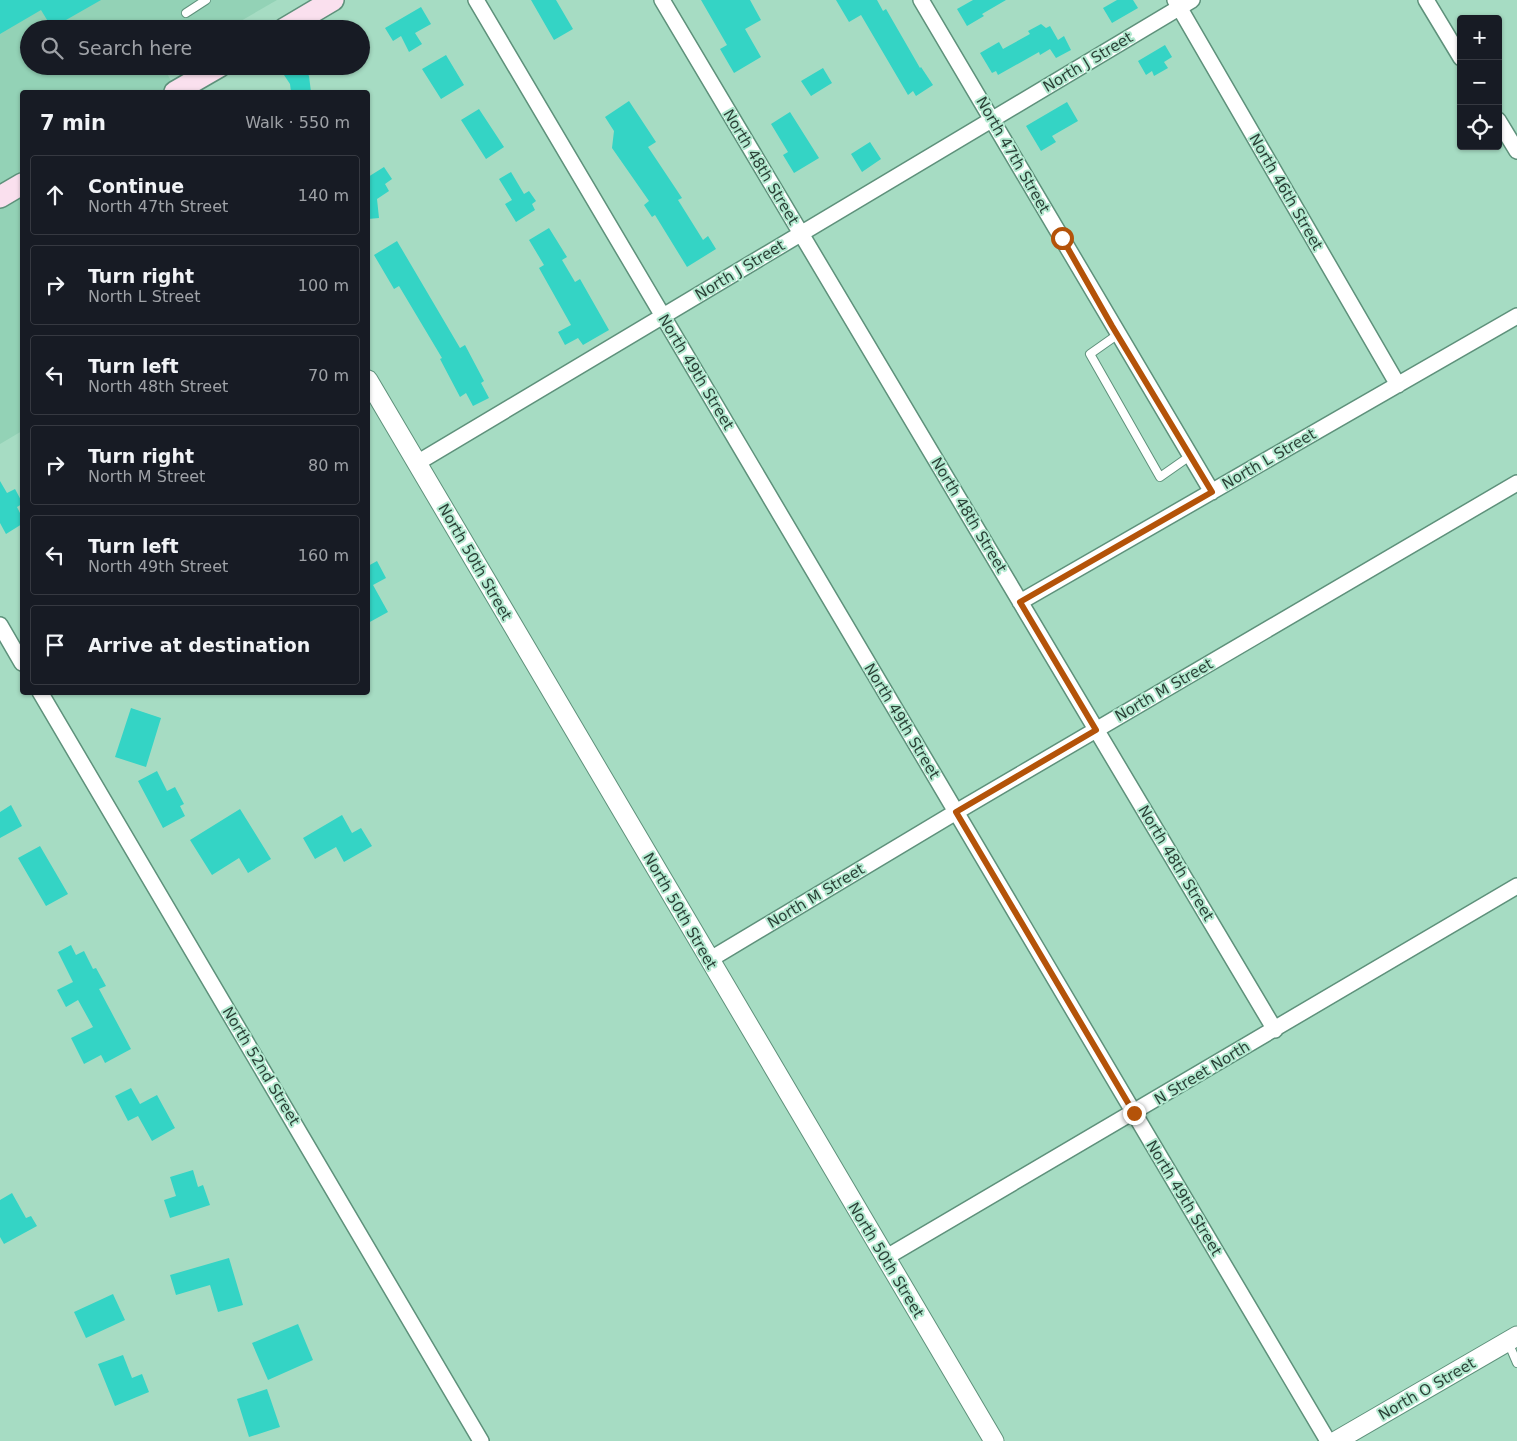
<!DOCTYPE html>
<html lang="en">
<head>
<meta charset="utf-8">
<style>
	:root { --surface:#171b24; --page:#20242c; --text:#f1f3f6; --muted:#9ea1a6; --line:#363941 }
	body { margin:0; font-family:"DejaVu Sans",sans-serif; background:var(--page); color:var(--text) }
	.controls { position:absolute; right:15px; top:15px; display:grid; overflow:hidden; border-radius:5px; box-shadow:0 1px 4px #0004 }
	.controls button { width:45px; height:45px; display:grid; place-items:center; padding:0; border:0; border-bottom:1px solid var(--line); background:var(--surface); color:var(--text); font:25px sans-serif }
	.stop { position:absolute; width:15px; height:15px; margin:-11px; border:4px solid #b45309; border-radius:50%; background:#fff }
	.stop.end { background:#b45309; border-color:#fff; box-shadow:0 1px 5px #0008 }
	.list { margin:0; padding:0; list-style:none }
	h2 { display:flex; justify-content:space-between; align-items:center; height:65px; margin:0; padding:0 20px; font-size:21px }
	h2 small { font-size:16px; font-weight:400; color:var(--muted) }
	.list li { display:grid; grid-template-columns:32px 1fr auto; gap:15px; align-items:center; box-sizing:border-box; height:80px; margin:0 10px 10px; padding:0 10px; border:1px solid var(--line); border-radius:5px }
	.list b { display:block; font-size:19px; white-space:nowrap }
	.list p { margin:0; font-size:16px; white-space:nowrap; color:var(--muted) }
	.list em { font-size:16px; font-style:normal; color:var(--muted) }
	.icon { flex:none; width:28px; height:28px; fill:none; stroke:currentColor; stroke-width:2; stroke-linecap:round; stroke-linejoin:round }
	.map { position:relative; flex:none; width:1517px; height:1441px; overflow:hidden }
	.search { position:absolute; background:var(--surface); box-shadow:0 1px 4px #0004; left:20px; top:20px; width:350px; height:55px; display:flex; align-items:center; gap:12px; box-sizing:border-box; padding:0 18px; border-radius:28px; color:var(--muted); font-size:19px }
	.panel { position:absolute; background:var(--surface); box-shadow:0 1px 4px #0004; left:20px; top:90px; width:350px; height:605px; border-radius:5px }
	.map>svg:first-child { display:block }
	.built { fill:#93d2b6 }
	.building { fill:#34d4c5 }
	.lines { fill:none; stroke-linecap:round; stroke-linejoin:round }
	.service-casing { stroke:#5e917b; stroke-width:10 }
	.minor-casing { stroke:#5e917b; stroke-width:18 }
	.tertiary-casing { stroke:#5e917b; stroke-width:21 }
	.secondary-casing { stroke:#5e917b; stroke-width:24 }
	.service { stroke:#fff; stroke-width:8 }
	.minor { stroke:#fff; stroke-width:15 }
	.tertiary { stroke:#fff; stroke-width:19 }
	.secondary { stroke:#fae0ee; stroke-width:21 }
	.route { stroke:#b45309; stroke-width:6 }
	.labels { text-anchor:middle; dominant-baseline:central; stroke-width:4; stroke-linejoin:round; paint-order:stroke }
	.street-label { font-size:15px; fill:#2b4137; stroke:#b3e9d0 }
</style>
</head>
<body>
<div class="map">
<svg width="1517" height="1441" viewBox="0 0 1517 1441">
	<rect width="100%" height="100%" fill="#a6dcc3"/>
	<!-- built -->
	<path class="built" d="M0 0H277L227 29H29V66H163L177 92H22V431L0 444Z"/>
	<!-- building -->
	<path class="building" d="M0 0H101L52 28 41 10 0 34Z
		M531 0H556L573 29 554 40Z
		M701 0H750L761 20 745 29 761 57 734 73 720 49 727 45Z
		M836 0H877L883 11 886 9 920 68 921 67 933 85 916 96 913 91 908 95 861 15 849 22Z
		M973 0H1006L982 14 984 16 967 26 957 9Z
		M1117 0H1133L1138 8 1112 23 1103 8Z
		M421 7 431 24 415 33 422 44 409 52 401 36 393 41 385 28Z
		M1041 24 1046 28 1050 26 1058 40 1064 36 1071 50 1056 58 1050 49 1040 55 1039 52 998 75 996 71 992 73 980 53 999 42 1003 49 1030 34 1028 31Z
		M1165 45 1172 57 1164 62 1168 68 1154 76 1152 71 1146 75 1138 61Z
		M446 55 464 85 441 99 422 69Z
		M290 66H303L309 76 311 92H291L290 84 282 72Z
		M823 68 832 83 811 96 801 81Z
		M629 101 656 142 648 147 682 198 678 200 703 240 708 236 716 249 687 267 655 215 652 217 644 205 649 201 612 148 614 131 605 117Z
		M1067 102 1078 121 1052 136 1056 142 1041 151 1026 126Z
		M479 109 504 147 486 159 461 120Z
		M790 112 819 158 794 173 783 155 788 152 771 124Z
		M870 142 881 159 862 172 851 154Z
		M384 167 392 179 385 184 389 191 377 199 379 218 368 219V177Z
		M511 172 524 194 529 191 536 201 532 204 535 210 516 222 505 204 512 200 499 179Z
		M549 228 567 257 562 260 575 282 580 279 609 330 583 345 578 338 565 345 558 332 571 325 539 268 544 265 529 240Z
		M397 241 460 348 465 345 484 381 481 383 489 398 473 406 466 393 460 397 440 359 442 358 399 286 394 289 374 255Z
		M0 481 7 493 15 489 22 502V504L17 507 22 517V524L6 534 0 523Z
		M377 561 386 578 373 585 388 612 368 623V566Z
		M131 708 161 718 146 767 115 757Z
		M157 771 167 791 175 787 184 804 180 806 185 816 163 828 138 781Z
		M11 805 22 826 0 838V812Z
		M240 809 271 859 248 873 239 858 212 875 190 840Z
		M342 815 352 833 361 828 372 846 344 862 336 847 315 859 303 838Z
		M40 846 68 894 46 906 18 858Z
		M71 945 76 955 84 951 93 969 96 968 106 986 99 989 131 1049 105 1063 101 1055 84 1064 71 1038 93 1027 78 1000 66 1007 57 990 73 982 58 952Z
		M131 1088 140 1104 157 1095 175 1128 152 1141 138 1116 128 1121 115 1096Z
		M193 1170 198 1187 203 1185 210 1205 170 1218 164 1200 176 1196 170 1177Z
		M12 1193 26 1218 31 1216 37 1226 4 1244 0 1237V1200Z
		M229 1258 243 1305 218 1312 210 1285 176 1295 170 1275Z
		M113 1294 125 1320 86 1338 74 1312Z
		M298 1324 313 1360 268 1380 252 1343Z
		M123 1355 132 1378 142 1374 149 1392 115 1406 98 1364Z
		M267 1389 280 1427 249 1437 237 1399Z"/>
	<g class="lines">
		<!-- service casing -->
		<g class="service-casing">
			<path id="service" d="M186 13 206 0
				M1117 335 1090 354 1160 477 1190 456
				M1508 1342 1517 1363"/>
		</g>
		<!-- minor casing -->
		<g class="minor-casing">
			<path id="minor" d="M476 0 1328 1441
				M662 0 1275 1030
				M921 0C1017 164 1114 328 1212 492
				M1175 0 1398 385
				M1426 0 1461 58
				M1498 120 1517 151
				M417 463 1192 0
				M1020 602 1517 316
				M0 625 22 663
				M40 692 481 1441
				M709 960 956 812 1517 483
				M885 1258 1517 886"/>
		</g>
		<!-- tertiary casing -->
		<g class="tertiary-casing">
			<path id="tertiary" d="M368 380 994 1441
				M1336 1441 1517 1336"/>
		</g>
		<!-- secondary casing -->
		<g class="secondary-casing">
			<path id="secondary" d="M284 29 333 0
				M175 92 220 66
				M0 197 22 184"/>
		</g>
		<!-- service -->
		<use href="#service" class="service"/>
		<!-- minor -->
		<use href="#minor" class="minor"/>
		<!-- tertiary -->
		<use href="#tertiary" class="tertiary"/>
		<!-- secondary -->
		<use href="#secondary" class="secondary"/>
	</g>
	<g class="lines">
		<!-- route -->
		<path class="route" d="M1062 238 1112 326 1212 492 1020 602 1096 730 956 812 1134 1113"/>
	</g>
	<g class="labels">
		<!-- street labels -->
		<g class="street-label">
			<text transform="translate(1088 62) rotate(-31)">North J Street</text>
			<text transform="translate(1013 155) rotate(60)">North 47th Street</text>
			<text transform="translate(761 167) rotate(59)">North 48th Street</text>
			<text transform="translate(1286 192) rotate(60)">North 46th Street</text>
			<text transform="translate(740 270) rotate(-31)">North J Street</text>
			<text transform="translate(696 372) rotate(59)">North 49th Street</text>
			<text transform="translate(1269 459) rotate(-30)">North L Street</text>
			<text transform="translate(969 515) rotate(59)">North 48th Street</text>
			<text transform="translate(475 562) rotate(60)">North 50th Street</text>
			<text transform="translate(1164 690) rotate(-30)">North M Street</text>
			<text transform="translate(902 721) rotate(59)">North 49th Street</text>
			<text transform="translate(1176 863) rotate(59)">North 48th Street</text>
			<text transform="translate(816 896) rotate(-31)">North M Street</text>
			<text transform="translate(680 911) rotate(60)">North 50th Street</text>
			<text transform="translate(261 1066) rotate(59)">North 52nd Street</text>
			<text transform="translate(1202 1073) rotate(-31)">N Street North</text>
			<text transform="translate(1184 1198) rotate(59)">North 49th Street</text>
			<text transform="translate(886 1260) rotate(59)">North 50th Street</text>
			<text transform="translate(1427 1389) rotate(-30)">North O Street</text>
		</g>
	</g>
</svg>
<div class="controls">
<button>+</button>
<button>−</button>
<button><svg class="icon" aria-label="locate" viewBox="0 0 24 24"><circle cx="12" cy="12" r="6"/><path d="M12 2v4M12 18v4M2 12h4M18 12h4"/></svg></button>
</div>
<div class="stop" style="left:1062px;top:238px"></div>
<div class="stop end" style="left:1134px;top:1113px"></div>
<div class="search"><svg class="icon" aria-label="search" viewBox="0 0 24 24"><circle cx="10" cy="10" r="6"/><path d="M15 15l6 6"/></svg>Search here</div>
<section class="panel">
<h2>7 min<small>Walk · 550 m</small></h2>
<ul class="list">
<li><svg class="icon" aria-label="ahead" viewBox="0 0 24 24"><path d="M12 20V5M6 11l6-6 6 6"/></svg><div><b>Continue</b><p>North 47th Street</p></div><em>140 m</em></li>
<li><svg class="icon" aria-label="right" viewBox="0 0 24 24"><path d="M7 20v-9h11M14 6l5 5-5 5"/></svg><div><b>Turn right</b><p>North L Street</p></div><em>100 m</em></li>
<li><svg class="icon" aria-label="left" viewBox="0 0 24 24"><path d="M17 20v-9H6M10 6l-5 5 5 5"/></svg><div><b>Turn left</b><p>North 48th Street</p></div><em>70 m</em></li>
<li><svg class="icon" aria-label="right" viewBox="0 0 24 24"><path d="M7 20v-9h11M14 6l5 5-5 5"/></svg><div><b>Turn right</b><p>North M Street</p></div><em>80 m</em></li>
<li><svg class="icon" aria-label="left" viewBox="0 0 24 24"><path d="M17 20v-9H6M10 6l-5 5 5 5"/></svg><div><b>Turn left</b><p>North 49th Street</p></div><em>160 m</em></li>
<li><svg class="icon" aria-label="arrive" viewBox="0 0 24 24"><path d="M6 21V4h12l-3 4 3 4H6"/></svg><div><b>Arrive at destination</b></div></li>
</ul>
</section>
</div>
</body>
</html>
